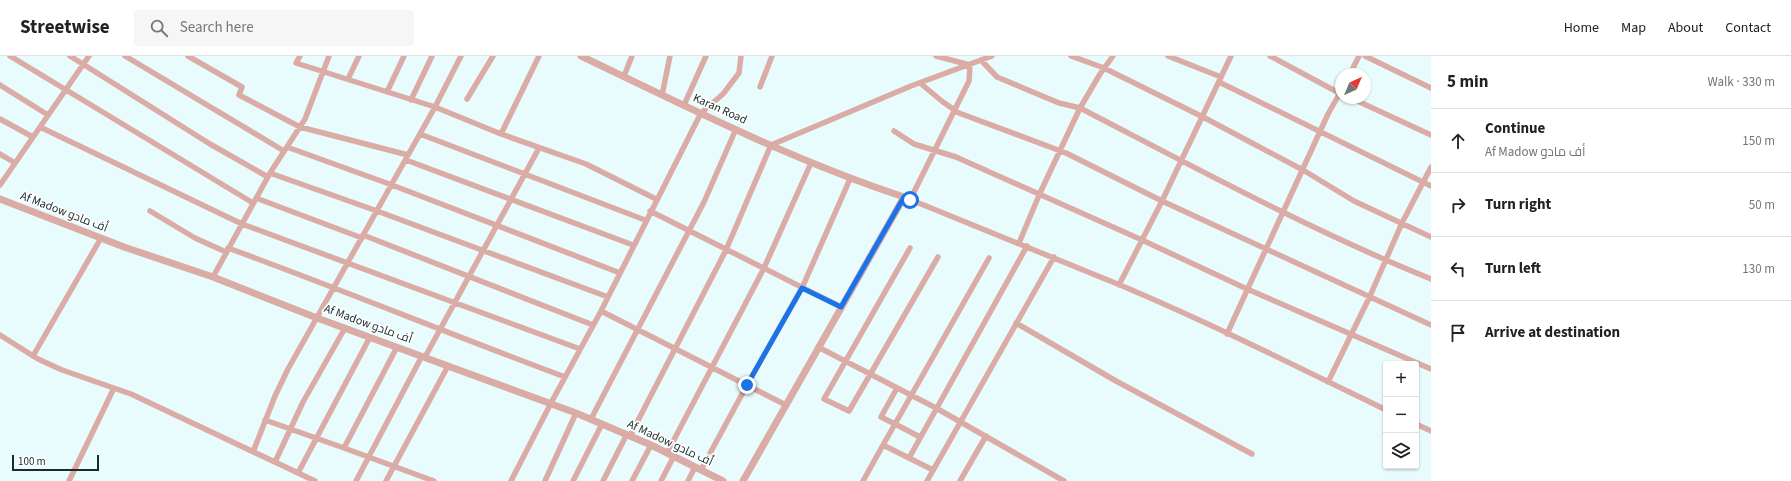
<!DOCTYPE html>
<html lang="en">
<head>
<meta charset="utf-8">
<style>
	:root { --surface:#fff; --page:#f6f6f6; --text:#222; --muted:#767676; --line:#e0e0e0 }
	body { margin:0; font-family:"Source Sans 3",Cairo,sans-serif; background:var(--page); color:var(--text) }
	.controls { position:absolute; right:12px; bottom:12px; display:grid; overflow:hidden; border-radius:4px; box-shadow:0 1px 3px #0004 }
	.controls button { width:36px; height:36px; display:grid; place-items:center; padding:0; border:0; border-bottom:1px solid var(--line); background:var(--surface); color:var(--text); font:20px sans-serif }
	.compass { position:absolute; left:1335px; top:12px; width:36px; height:36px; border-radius:50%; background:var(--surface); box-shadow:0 1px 3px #0004; rotate:44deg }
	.scale { position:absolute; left:12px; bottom:10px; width:87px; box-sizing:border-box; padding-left:4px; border:2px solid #192b2d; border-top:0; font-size:11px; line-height:14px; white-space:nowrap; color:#192b2d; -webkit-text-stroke:3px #fff; paint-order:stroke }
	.stop { position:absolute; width:12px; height:12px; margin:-9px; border:3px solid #1a73e8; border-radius:50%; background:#fff }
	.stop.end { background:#1a73e8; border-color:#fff; box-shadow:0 1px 4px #0008 }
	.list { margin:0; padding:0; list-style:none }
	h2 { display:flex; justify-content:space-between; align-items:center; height:52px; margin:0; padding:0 16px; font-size:17px }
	h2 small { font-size:13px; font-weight:400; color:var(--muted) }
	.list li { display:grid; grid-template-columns:26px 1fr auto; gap:12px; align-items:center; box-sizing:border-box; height:64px; padding:0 16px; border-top:1px solid var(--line) }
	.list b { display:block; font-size:15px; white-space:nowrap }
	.list p { margin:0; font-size:13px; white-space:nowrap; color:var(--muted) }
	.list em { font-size:13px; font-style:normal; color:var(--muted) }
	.icon { flex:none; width:22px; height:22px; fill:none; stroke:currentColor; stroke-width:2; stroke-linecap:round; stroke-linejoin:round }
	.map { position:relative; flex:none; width:1431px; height:425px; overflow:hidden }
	header { display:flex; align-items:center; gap:24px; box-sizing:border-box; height:56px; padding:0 20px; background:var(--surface); border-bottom:1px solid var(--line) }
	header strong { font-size:19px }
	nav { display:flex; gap:22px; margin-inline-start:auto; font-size:14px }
	.search { width:280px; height:36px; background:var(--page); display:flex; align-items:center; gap:10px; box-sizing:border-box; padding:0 14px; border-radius:4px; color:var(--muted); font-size:15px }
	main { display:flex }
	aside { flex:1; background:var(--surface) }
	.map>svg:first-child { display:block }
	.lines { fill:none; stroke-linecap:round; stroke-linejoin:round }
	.minor { stroke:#daaca5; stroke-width:5.5 }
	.tertiary { stroke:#daaca5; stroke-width:7 }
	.route { stroke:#1a73e8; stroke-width:5 }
	.labels { text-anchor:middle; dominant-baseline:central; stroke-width:3.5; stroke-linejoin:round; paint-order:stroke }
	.street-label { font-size:12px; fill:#192b2d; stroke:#fff }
</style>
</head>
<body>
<header>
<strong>Streetwise</strong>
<div class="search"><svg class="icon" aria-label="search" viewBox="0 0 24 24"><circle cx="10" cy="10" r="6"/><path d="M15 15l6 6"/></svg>Search here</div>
<nav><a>Home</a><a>Map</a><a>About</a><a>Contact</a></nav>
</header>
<main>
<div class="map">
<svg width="1431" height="425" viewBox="0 0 1431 425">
	<rect width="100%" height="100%" fill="#e8fbfd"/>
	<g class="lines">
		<!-- minor -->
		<path class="minor" d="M10 0 253 147
			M70 0 210 88 268 121
			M125 0 284 95
			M188 0 242 31 239 39 300 71 408 99
			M300 0 296 7 435 51 501 78 586 108 656 143
			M1071 0 1104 12 1203 61 1303 114 1354 145 1431 181
			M1113 0 1100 18 1080 52C1196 112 1310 174 1431 223
			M1168 0 1221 21
			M1270 0 1341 38
			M1365 0 1431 32
			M981 4 997 21 1059 47 1080 52 1040 137 1019 187
			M1350 18 1359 0
			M624 20 632 0
			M348 23 359 0
			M1219 26 1431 130
			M920 27 943 46 959 57 1066 97 1162 145 1431 269
			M0 29 48 59
			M760 31 772 0
			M387 36 404 0
			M662 39 670 0
			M1351 42 1431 79
			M467 43 493 0
			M411 44 432 0
			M684 49 706 0
			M0 63 33 81
			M40 71 242 168 580 293
			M894 75 914 88 956 101 1142 184 1247 233 1431 313
			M420 78 645 164
			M501 78 539 0
			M287 91 392 129 620 217
			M0 98 15 107
			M406 104 633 189
			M270 117 377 155 608 241
			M0 129 89 0
			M904 141C976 170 1048 199 1120 229 1210 267 1298 311 1386 354
			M256 142 362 182
			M910 144 969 25 970 9 936 0
			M150 155 195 182 226 196
			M650 155 841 251
			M363 179 593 269
			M228 192C341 233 452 279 565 321
			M910 192 824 343 849 355 938 201
			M213 221 270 117 305 63 329 0
			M1119 229 1162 145 1231 0
			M601 255 786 349
			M1016 267 1116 325 1252 398
			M1227 278 1328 58 1341 35
			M0 279 38 303 62 314 131 338 315 425
			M397 291 344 392 434 425
			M818 291 936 352 1064 425
			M33 300 101 182
			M425 301 539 92
			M1328 326 1370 240 1402 167 1431 111
			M897 332 881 361 895 368 883 389 933 414
			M591 363 704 146 736 73
			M265 364 344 392
			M1416 368 1431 375
			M630 380 726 194 771 89 911 30 992 0
			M920 381 895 368 989 202
			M253 396 275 340 288 313 435 51 461 0
			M667 397 764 212 811 107
			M909 402 1027 190
			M275 406 303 346 345 272
			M701 414 747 329 802 232 850 123
			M298 417 370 281
			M69 425 114 332
			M356 425 422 300
			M386 425 448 310
			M511 425 551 347 601 255 701 57 723 38 739 17 741 0
			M545 425 576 357
			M573 425 602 368
			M603 425 627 378
			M632 425 651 389
			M661 425 674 400
			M688 425 695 411
			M863 425 883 389
			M927 425 1054 201
			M960 425 986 380"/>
		<!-- tertiary -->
		<path class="tertiary" d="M581 0C687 51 792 104 904 141L743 425
			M0 143 124 191 213 221 317 262 576 357 651 389 723 425"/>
	</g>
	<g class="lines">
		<!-- route -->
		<path class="route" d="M747 329 802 232 841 251 904 141 910 144"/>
	</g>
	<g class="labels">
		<!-- street labels -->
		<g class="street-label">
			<text transform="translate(720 53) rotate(24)">Karan Road</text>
			<text transform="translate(64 156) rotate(21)">Af Madow أف مادو</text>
			<text transform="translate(368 268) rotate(20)">Af Madow أف مادو</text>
			<text transform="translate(670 387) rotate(25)">Af Madow أف مادو</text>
		</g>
	</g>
</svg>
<div class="controls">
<button>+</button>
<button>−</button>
<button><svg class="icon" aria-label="layers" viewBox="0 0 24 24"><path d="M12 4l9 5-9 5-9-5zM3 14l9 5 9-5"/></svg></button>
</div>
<svg class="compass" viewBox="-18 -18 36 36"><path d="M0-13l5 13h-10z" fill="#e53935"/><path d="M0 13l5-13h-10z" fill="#767676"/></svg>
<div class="scale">100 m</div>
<div class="stop" style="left:910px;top:144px"></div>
<div class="stop end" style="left:747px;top:329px"></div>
</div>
<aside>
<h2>5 min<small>Walk · 330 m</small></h2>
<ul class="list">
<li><svg class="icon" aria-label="ahead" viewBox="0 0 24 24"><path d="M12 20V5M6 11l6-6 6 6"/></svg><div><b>Continue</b><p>Af Madow أف مادو</p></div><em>150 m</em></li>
<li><svg class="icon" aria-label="right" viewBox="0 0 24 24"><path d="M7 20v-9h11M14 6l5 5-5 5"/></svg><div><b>Turn right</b></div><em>50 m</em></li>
<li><svg class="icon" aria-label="left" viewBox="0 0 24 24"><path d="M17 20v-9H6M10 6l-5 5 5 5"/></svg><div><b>Turn left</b></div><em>130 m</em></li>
<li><svg class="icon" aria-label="arrive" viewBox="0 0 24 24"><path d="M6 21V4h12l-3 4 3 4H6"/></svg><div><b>Arrive at destination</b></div></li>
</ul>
</aside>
</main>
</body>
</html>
